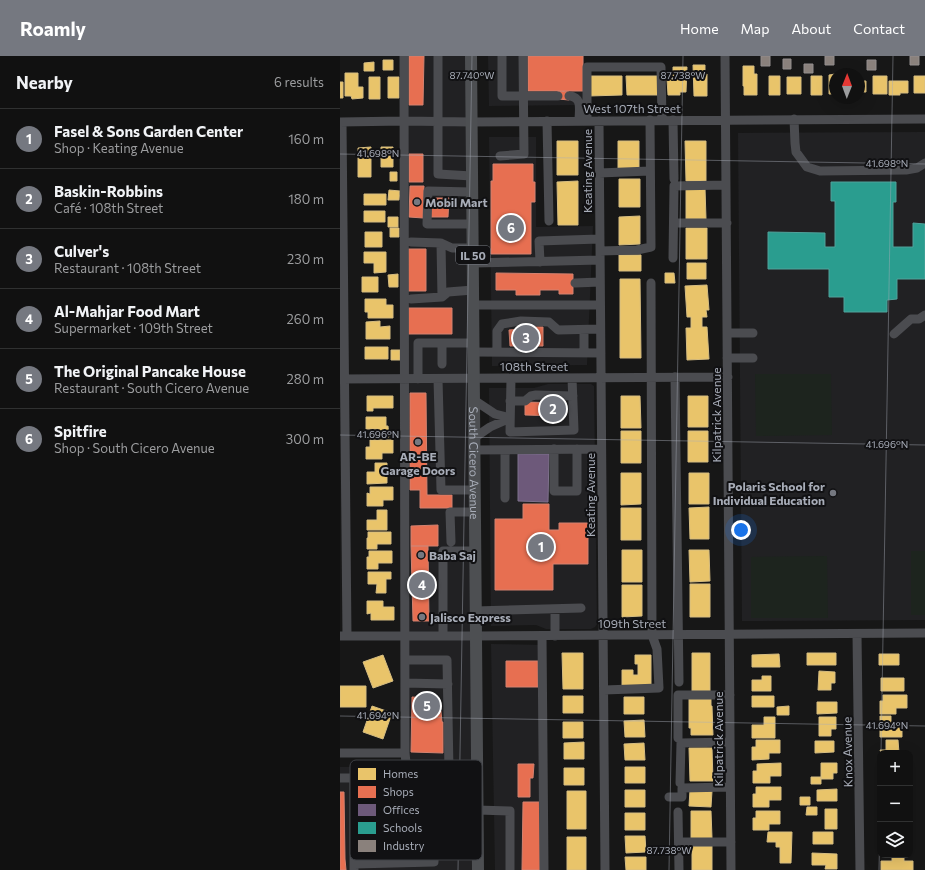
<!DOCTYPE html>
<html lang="en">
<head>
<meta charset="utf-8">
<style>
	:root { --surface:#111; --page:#1a1a1a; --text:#f1f3f6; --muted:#9c9d9f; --line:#303131; --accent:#757880 }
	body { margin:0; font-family:Commissioner,sans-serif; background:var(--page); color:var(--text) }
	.controls { position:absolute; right:12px; bottom:12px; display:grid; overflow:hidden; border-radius:8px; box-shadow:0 4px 16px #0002 }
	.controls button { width:36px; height:36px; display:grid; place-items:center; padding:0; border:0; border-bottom:1px solid var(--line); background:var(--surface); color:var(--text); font:20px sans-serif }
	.compass { position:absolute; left:489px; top:12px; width:36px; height:36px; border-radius:50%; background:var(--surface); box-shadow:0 4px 16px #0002; rotate:1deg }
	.you { position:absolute; left:401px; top:474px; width:14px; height:14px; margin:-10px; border:3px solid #fff; border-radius:50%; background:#1a73e8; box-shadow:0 0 0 6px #1a73e833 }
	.badge { display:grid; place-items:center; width:26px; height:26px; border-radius:50%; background:var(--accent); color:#fff; font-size:13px; font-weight:700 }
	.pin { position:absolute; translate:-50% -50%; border:2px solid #fff; box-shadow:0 1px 4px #0006 }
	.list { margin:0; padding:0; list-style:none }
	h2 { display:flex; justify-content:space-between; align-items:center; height:52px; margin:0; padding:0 16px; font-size:17px }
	h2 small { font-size:13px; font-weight:400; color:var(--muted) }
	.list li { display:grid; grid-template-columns:26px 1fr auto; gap:12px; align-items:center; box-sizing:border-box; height:60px; padding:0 16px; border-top:1px solid var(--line) }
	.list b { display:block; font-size:15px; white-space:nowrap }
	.list p { margin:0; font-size:13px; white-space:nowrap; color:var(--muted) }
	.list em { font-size:13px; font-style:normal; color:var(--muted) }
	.icon { flex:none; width:22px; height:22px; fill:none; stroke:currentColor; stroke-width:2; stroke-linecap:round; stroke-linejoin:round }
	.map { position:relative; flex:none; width:585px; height:814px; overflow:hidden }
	header { display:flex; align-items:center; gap:24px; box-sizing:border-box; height:56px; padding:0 20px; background:var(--accent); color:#fff }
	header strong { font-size:19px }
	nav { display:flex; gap:22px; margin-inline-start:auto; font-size:14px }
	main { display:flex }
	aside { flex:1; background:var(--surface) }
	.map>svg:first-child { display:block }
	.built { fill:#212123 }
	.green { fill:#1d241e }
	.homes { fill:#e9c46a; stroke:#d6bd81 }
	.shops { fill:#e76f51; stroke:#d48270 }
	.offices { fill:#6d597a; stroke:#7f728d }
	.schools { fill:#2a9d8f; stroke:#50a29b }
	.industry { fill:#8a817c; stroke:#938e8e }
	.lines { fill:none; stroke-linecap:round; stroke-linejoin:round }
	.minor { stroke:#4b4c50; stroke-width:9 }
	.major { stroke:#4d4f52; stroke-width:12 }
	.ticks { fill:none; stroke:#a8adb8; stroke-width:1; stroke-opacity:0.45 }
	.poi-dot { fill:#757880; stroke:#111113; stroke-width:1.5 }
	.labels { text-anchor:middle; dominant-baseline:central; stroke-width:4; stroke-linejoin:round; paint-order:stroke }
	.shield { fill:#111113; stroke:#7b7e86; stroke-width:1 }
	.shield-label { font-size:11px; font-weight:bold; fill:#a8adb8 }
	.street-label { font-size:12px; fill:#a8adb8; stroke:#111113 }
	.poi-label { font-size:12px; font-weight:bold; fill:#a8adb8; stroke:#111113; text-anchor:start }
	.key { fill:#111113; stroke:#3e4045; stroke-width:1 }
	.key-label { font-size:11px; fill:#a8adb8 }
	.ticks-label { font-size:10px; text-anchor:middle; fill:#a8adb8; stroke:#111113; stroke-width:4; stroke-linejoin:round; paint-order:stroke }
</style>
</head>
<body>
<header>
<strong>Roamly</strong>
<nav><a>Home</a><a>Map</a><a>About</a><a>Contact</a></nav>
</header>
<main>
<aside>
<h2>Nearby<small>6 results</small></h2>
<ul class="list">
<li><span class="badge">1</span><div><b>Fasel &amp; Sons Garden Center</b><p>Shop · Keating Avenue</p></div><em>160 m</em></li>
<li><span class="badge">2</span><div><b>Baskin-Robbins</b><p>Café · 108th Street</p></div><em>180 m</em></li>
<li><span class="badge">3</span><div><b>Culver's</b><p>Restaurant · 108th Street</p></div><em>230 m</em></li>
<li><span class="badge">4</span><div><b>Al-Mahjar Food Mart</b><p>Supermarket · 109th Street</p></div><em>260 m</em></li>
<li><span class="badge">5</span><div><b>The Original Pancake House</b><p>Restaurant · South Cicero Avenue</p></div><em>280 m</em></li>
<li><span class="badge">6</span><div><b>Spitfire</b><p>Shop · South Cicero Avenue</p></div><em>300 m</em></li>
</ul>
</aside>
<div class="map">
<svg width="585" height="814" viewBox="0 0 585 814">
	<rect width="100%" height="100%" fill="#171717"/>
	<!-- built -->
	<path class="built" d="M64 0H131L138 814H0V711H66Z
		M148 0H244V49L149 50Z
		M585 76V564L402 565 398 77Z
		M149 81H196V171L253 170 247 309 152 310Z
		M208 328H251L254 330 257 568 255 571 251 573H206L196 569 151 570 149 332H194Z
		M151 588 202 589 204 814H155Z"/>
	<!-- green -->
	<path class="green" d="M415 318H491L492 379 416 380Z
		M571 495H585V559H571Z
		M487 500 488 562H411V501Z"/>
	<!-- homes -->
	<path class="homes" d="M43 4H53V14H43Z
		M34 6V15H24V7Z
		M353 9H365V18H367V40H354Z
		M403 10H414V18H417V39H404V30H403Z
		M333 11H347L346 36H340V39H328L327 23H333Z
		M5 17H18V31H23V42L12 43 11 40H5Z
		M495 18V38H489V19Z
		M249 20H282V39L249 40Z
		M286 20H320V39H287Z
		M429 20H440V39H429Z
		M471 20H482V39H471Z
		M533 20H547V38H533Z
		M574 20H585V37H574Z
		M29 21H40V43H29Z
		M48 21H59V42H48Z
		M447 21H461V38H447Z
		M519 25H526V36H519Z
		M549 25H568V37H560V39H549Z
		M0 26H3V42H0Z
		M217 85H238V119H217Z
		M278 85H299V113H278Z
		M345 85H366V125H346Z
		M31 91V121H18V92Z
		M41 91H53V111H41Z
		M50 116H57V125H50Z
		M279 123H300V151H279Z
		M238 125V169H218L217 126Z
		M346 132H365L366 163H346Z
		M49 134 60 135 59 144H48Z
		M24 138H46V149H24Z
		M24 155H45V166H24Z
		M300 160V188L279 189V161Z
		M48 161H58V171H48Z
		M50 172H59V181H50Z
		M346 172H367V203H346Z
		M25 176H42V191H25Z
		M24 196H46V216L34 217V207H24Z
		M279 199H301V215H279Z
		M347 207H366V223H347Z
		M325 217H334L335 227H325Z
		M58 218V231H49L48 219Z
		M22 221H38V236H22Z
		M280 223H300L301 302H280Z
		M367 229 369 254H366L367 261H362V271H367L369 303 347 304 346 272H351V261H347L345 230Z
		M25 243H46V249H53V262H28V256H25Z
		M40 265V271L50 270V283H26V266Z
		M25 291H48V303H25Z
		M51 294H60V304H51Z
		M27 340H53V352H33V355H27Z
		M281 340H300L301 372H281Z
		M348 340H368V371H348Z
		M26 361H46V370H48L49 381H38V373H26Z
		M281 375H301V407H281Z
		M348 375H368V406H348Z
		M30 384H53V397H42V403H26V391H30Z
		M35 407H47V427L27 428V416H35Z
		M281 417H301V448L281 449Z
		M349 417H369V448H349Z
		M30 431H53V444H43V450H27V437L30 438Z
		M369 451V483H350L349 452Z
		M281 452H301V484H281Z
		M37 454H47V474H27V464H37Z
		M28 476H51V488H37V493H27V482H28Z
		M282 494H302V526H282Z
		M349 494H369L370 525 350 526Z
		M29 495H52V507H38V513H27V501H29Z
		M28 516H51V523H46V537H36L37 528H28Z
		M350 528H370V561H350Z
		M282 529H302V560L282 561Z
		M27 545H43V551H54V564H31V557L27 558Z
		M222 597H243V633H223Z
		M352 597H370V635H352Z
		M467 597H496V609H467Z
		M439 598 440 611H412V599Z
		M539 598H559V609H539Z
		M43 599 53 625 33 632 23 606Z
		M295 599H311V630H282V614H293V619H298V608H295Z
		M479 615 495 616V627H491V634H478Z
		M422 620H431V635H412V624H422Z
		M541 622H564V635H541Z
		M0 630H26V651H0Z
		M543 639H567V652H556V658H540V645H543Z
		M223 640H243V657H223Z
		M412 640H434V651H412Z
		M284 641H304V658H284Z
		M349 643H371V650H372L373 679H351V672H349Z
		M477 646H497V657L477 658Z
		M32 650 52 657 43 683 23 676Z
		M449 650V659H437V651Z
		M540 660H551V669L562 668V681H540Z
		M424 661H435V682H412V669H424Z
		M479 661H496V673H491V680H479Z
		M304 664 305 681H285L284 665Z
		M223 666H243V682H223Z
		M416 684H440V697H429V703L412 704V691H416Z
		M546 684H558L559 697H541L540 694H546Z
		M475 685H494V696L475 697Z
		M244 686V703H224V687Z
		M304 687 305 704H285L284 688Z
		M349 692H372L373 725H350Z
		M441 707V720H430V727H413V715H417V708Z
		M481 707H497V717H493V723H481Z
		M285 711H305V727H285Z
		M224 712H244V729H224Z
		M471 721H481V728H471Z
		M416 731H441V744H429V751H413V738H416Z
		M497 733V745H477V734Z
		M285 734H305V751H285Z
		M350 734 372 735 371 751 349 750Z
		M227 735H246V773H227Z
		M460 741H470V749H460Z
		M467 751H477V759H466Z
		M485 753H497V773H485Z
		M351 755H371L372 782 351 783Z
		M416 755H440V768H429V774H413V762H416Z
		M285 757H305V774H285Z
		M428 776H452L451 807H440V791H436V786H427Z
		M473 776H493V788H473Z
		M285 780H305L306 796 286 797Z
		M227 781H246V814H227Z
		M352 790H372V814H352Z
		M472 797 497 798V813H485L486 809H472Z
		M564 800V805H573V814H541V805H552V801Z
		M285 801H306V814H286Z"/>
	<!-- shops -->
	<path class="shops" d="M69 0H84L83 49H69Z
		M188 0H243V35H188Z
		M218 35 229 36V44L218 43Z
		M69 98H83V126H69Z
		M153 108H193V126H195V146H191V198H151V125H153Z
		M70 130H84L83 162 69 161Z
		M89 142H109L108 161H89Z
		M68 193H86V235H67Z
		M156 217 233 218V238H219V234H200V239H176V234H156Z
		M68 252H112V278H68Z
		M183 271H203V290H170L169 274 183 273Z
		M70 337H86L87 439H112V452H80V434H70Z
		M185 346 220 347V360L185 359Z
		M183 448H209V474H219V467H248V508H213V534H155V463H183Z
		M98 469V490H71V470Z
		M71 490H88L89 565H73Z
		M166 605H198V631H166Z
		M72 641 97 642V655H101L102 666H103V697L71 696Z
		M178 708H194L193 722H190V741H178Z
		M0 736H4L5 803 6 814H0Z
		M183 746H200V814H182Z"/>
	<!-- offices -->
	<path class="offices" d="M178 398H209L208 446 178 445Z"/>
	<!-- schools -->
	<path class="schools" d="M491 126H556V146H553V191H573V167L585 168V223H557V243L547 244V256H504V241H489V213H428V176L485 177V191H495V145H491Z"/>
	<!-- industry -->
	<path class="industry" d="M421 0H430V10H421Z
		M485 0H494V9H485Z
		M570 0H579V9H570Z
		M443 3H451V13H443Z
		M527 4H536V14H527Z
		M464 8H473V17H464Z"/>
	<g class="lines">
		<!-- minor -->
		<path class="minor" d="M64 0 65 697 67 717 109 715 107 604H65
			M98 0V118L132 120
			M162 0V40H218
			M385 0 391 814
			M229 40C243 41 239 54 239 65
			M454 63 455 87 456 96 459 100 467 111 480 115 566 114 577 112 585 107
			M333 64 334 123
			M207 65 209 165
			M247 65V11H321L322 64
			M259 65 265 814
			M0 66 64 65 131 66 585 63
			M2 66 7 580
			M160 100 184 98 183 0
			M259 117 310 115
			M132 136 88 135 87 168H132
			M334 167H387
			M71 186 101 187 112 192H133
			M101 187 102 241
			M260 195 297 194 311 191 310 64
			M333 202 334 130 386 129
			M200 206 199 185 259 183
			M133 207 260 204
			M235 227 260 226
			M71 243 102 241 108 236 133 234
			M133 249H260
			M244 274V297
			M387 277H413
			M554 278 571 263H579L585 259
			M133 296 261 297
			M157 296V275L162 268 181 265 209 266 218 274 260 273
			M387 302H413
			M102 308V287
			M335 321 339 626
			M171 322 170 376 234 374 232 322
			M0 323 388 321
			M78 323V287H133
			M98 323 101 434H134
			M134 344 155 358 170 362
			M170 345H185L191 340 196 339 233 340
			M134 382 150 371 170 362
			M214 393V435H237V393
			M134 394 261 393
			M165 442V394
			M111 486 110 456H135
			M215 553V580
			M135 555 241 552
			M517 578 520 814
			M0 580H136L585 577
			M103 580V495H135
			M202 580 204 814
			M65 627 108 628
			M264 634 319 632 317 593 312 579 311 227
			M338 682V639H390
			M0 697H65
			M0 722H14L56 741 137 740
			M340 727 341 687 390 686
			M40 734V768L41 807
			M329 741H342V732L390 731
			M137 754 170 755V814
			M338 756 339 814
			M339 786H391
			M14 808 94 806 95 764 40 763
			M14 814V722"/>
		<!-- major -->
		<path class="major" id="s1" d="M131 0 138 814"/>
	</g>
	<!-- ticks -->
	<path class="ticks" d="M0 98 585 108M0 379 585 389M0 660 585 670M541 697 553 0M118 814 132 0M329 814 343 0M539 814 540 764"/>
	<!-- markers -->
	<g class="poi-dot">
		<circle cx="77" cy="146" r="4"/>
		<circle cx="78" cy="386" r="4"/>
		<circle cx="493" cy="437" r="4"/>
		<circle cx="81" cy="499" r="4"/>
		<circle cx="82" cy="561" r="4"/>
	</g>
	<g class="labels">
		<!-- shield labels -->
		<rect class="shield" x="116" y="190" width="34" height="18" rx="3"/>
		<g class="shield-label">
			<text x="133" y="199">IL 50</text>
		</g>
		<!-- street labels -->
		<g class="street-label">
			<text x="292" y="52">West 107th Street</text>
			<text transform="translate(247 115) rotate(-90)">Keating Avenue</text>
			<text x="194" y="310">108th Street</text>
			<text transform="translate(376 359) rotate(-90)">Kilpatrick Avenue</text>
			<text stroke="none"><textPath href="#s1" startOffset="407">South Cicero Avenue</textPath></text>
			<text transform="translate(250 439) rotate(-90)">Keating Avenue</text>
			<text x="292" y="567">109th Street</text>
			<text transform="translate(378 683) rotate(-90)">Kilpatrick Avenue</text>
			<text transform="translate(507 696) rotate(-91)">Knox Avenue</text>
		</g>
		<!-- poi labels -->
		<g class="poi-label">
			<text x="85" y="146">Mobil Mart</text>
			<text x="78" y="400" text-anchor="middle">AR-BE<tspan x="78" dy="14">Garage Doors</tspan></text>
			<text x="485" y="430" text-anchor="end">Polaris School for<tspan x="485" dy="14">Individual Education</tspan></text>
			<text x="89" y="499">Baba Saj</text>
			<text x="90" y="561">Jalisco Express</text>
		</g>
	</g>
	<!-- legend -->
	<rect x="10" y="704" width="132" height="100" rx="6" class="key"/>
	<rect x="18" y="712" width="18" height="12" fill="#e9c46a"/>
	<rect x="18" y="730" width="18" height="12" fill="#e76f51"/>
	<rect x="18" y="748" width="18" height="12" fill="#6d597a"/>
	<rect x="18" y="766" width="18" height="12" fill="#2a9d8f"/>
	<rect x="18" y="784" width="18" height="12" fill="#8a817c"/>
	<g class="key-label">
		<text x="43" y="722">Homes</text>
		<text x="43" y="740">Shops</text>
		<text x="43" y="758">Offices</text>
		<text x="43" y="776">Schools</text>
		<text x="43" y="794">Industry</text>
	</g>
	<g class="ticks-label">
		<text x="132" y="23">87.740°W</text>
		<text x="343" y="23">87.738°W</text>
		<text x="38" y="101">41.698°N</text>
		<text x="547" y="111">41.698°N</text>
		<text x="38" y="382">41.696°N</text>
		<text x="547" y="392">41.696°N</text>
		<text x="38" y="663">41.694°N</text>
		<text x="547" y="673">41.694°N</text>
		<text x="329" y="798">87.738°W</text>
	</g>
</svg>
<div class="controls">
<button>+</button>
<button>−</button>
<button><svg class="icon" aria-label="layers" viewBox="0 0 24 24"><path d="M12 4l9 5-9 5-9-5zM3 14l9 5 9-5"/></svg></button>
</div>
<svg class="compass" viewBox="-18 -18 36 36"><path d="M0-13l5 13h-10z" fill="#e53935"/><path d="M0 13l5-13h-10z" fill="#9c9d9f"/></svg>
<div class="you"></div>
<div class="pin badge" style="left:201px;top:491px">1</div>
<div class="pin badge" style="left:213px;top:353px">2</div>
<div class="pin badge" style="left:186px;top:282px">3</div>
<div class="pin badge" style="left:82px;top:529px">4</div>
<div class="pin badge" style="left:87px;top:650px">5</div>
<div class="pin badge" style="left:171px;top:172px">6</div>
</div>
</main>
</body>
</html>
